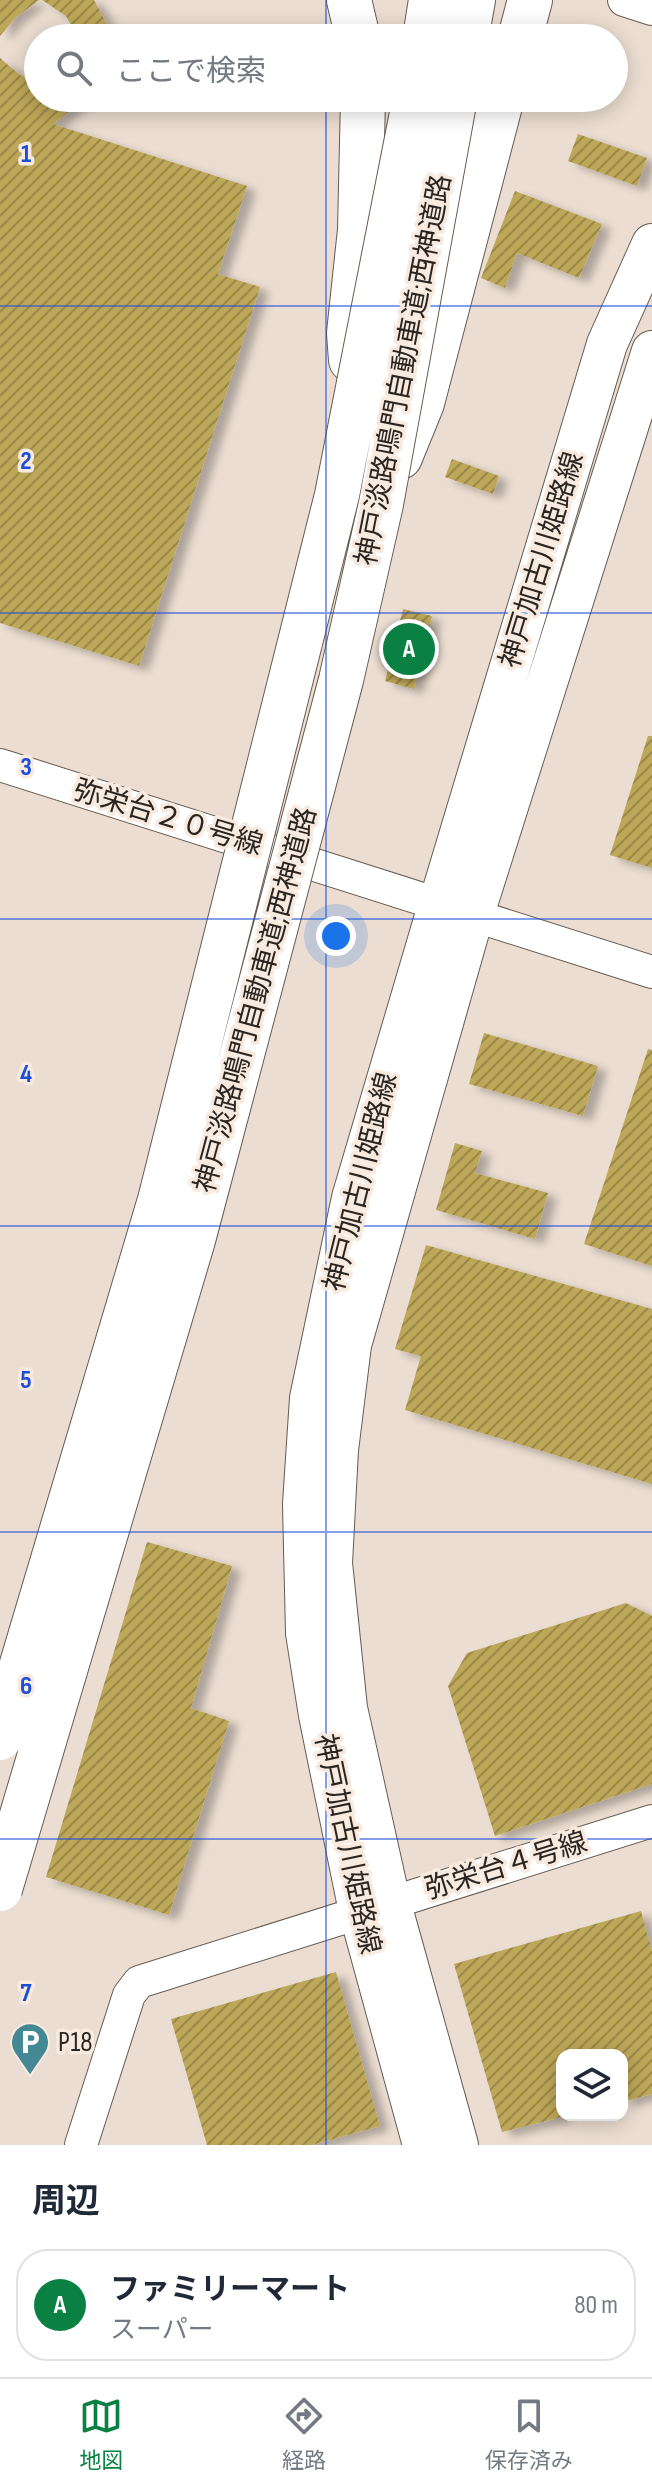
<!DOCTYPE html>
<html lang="ja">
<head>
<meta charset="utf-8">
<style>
	:root { --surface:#fff; --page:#f6f6f7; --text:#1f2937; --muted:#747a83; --line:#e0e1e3; --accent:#0b8043 }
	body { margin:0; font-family:"Sofia Sans Condensed","Noto Sans JP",sans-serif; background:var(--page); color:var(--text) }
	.controls { position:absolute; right:24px; bottom:24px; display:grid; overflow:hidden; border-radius:16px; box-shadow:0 4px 20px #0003 }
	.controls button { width:72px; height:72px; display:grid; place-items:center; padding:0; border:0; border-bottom:2px solid var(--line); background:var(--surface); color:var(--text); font:40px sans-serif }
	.you { position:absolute; left:336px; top:936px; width:28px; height:28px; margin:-20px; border:6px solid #fff; border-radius:50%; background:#1a73e8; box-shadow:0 0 0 12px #1a73e833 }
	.badge { display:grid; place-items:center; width:52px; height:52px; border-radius:50%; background:var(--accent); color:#fff; font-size:26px; font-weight:700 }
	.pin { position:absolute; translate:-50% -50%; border:4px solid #fff; box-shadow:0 2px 8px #0006 }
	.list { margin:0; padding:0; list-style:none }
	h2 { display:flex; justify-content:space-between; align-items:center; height:104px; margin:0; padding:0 32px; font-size:34px }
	h2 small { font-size:26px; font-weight:400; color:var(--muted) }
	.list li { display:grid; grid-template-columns:52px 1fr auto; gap:24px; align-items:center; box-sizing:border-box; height:112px; margin:0 16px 16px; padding:0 16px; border:2px solid var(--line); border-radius:32px }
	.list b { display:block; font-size:30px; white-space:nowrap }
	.list p { margin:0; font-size:26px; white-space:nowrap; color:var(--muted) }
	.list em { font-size:26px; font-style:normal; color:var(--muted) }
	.icon { flex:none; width:44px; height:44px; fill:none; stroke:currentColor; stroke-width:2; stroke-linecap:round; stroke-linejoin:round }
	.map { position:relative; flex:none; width:652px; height:2145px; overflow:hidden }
	.search { position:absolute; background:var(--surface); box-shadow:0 4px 20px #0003; left:24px; right:24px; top:24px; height:88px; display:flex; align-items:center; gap:20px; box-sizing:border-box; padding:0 28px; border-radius:44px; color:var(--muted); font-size:30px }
	.sheet { height:232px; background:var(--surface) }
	nav { display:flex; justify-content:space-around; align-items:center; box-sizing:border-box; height:112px; border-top:2px solid var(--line); background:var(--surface); font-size:22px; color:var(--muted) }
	nav a { display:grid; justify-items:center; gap:4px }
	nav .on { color:var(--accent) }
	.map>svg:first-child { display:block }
	.building { fill:url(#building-hatch); filter:url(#shadow) }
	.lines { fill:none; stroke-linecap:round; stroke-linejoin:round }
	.minor-casing { stroke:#675b51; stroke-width:34 }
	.major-casing { stroke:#675b51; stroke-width:42 }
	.highway-casing { stroke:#675b51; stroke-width:46 }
	.minor { stroke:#fff; stroke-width:32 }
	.major { stroke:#fff; stroke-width:40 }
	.highway { stroke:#fff; stroke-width:44 }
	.highway-bridge-casing { stroke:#675b51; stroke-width:46; stroke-linecap:butt }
	.highway-bridge { stroke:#fff; stroke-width:44 }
	.grid { fill:none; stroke:#1d4ed8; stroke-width:2; stroke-opacity:0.55 }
	.labels { text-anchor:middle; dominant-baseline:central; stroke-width:7; stroke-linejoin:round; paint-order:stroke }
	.street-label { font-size:28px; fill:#2a2521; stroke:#f8eade }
	.poi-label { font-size:28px; fill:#2a2521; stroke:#f8eade; text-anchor:start }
	.grid-label { font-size:26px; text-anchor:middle; font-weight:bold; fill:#1d4ed8; stroke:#f8eade; stroke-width:7; stroke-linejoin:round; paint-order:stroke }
</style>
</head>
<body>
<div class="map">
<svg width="652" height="2145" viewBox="0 0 652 2145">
	<defs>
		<pattern id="building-hatch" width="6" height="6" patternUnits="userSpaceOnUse" patternTransform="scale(2)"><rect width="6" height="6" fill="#bda759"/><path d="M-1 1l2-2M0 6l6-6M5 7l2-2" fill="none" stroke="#9a8849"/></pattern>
		<filter id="shadow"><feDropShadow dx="9" dy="5" stdDeviation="4" flood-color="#0004"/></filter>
	</defs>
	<rect width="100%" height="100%" fill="#ebddd1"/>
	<!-- building -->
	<path class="building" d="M0 0H39L15 18 0 36Z
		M42 0H94L107 24 110 38H78L66 16Z
		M0 58 20 75 38 82V98H86L53 124 247 186 218 274 260 287 139 666 0 623Z
		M578 134 647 158 637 186 568 161Z
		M515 191 602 224 579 278 517 253 505 288 481 278Z
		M452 459 499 476 493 494 445 477Z
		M403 609 432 616 414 689 385 681Z
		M648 736H652V868L610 855Z
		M484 1033 598 1066 583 1116 469 1084Z
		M648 1049 652 1050V1266L584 1244Z
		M455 1143 482 1151 475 1173 548 1193 535 1239 436 1210Z
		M426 1245 652 1309V1484L405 1410 421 1356 395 1349Z
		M147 1542 232 1566 191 1708 229 1721 169 1915 46 1877Z
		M626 1603 652 1616V1784L495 1836 448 1686 467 1653Z
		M641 1911 652 1951V2094L622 2102V2055H562V2117L502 2132 454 1964Z
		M336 1972 380 2126 312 2145H207L171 2019Z"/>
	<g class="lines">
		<!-- minor casing -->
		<g class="minor-casing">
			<path id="minor" d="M624 0 652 9
				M0 765 652 972
				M81 2145 129 1995 139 1982 652 1821"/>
		</g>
		<!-- major casing -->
		<g class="major-casing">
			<path id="major" d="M423 2145 359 1911 319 1715 306 1633 303 1504 310 1398 352 1198 439 903 607 344 652 244
				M458 2145 390 1901 347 1708 332 1563 338 1450 351 1345 474 914 652 351"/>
		</g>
		<!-- highway casing -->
		<g class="highway-casing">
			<path id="highway" d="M349 0 358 38
				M425 38 431 0
				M466 38 473 0
				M520 38 530 0
				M351 360 349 333 360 230 363 98
				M400 457 422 403 502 98"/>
		</g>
		<!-- minor -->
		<use href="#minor" class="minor"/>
		<!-- major -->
		<use href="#major" class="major"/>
		<!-- highway -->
		<use href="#highway" class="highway"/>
		<!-- highway-bridge casing -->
		<g class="highway-bridge-casing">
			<path id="highway-bridge" d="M0 1738 160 1200 337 495 415 98
				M0 1889 193 1240 341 680 381 504 455 98"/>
		</g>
		<!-- highway-bridge -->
		<use href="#highway-bridge" class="highway-bridge"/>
	</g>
	<!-- grid -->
	<path class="grid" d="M326 0V38M326 98V2145M0 306H652M0 613H652M0 919H652M0 1226H652M0 1532H652M0 1839H652"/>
	<!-- icons -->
	<defs>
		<g id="parking-pin" transform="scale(2)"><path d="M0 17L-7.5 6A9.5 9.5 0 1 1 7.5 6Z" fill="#448896" stroke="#f8eade"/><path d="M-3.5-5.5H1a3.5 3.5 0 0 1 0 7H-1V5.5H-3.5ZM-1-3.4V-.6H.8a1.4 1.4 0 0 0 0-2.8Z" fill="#fff"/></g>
	</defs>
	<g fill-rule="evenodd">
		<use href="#parking-pin" x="30" y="2042"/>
	</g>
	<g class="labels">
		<!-- street labels -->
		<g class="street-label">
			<text transform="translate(404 370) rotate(-79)">神戸淡路鳴門自動車道;西神道路</text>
			<text transform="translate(542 560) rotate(-73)">神戸加古川姫路線</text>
			<text transform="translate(168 818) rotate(17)">弥栄台２０号線</text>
			<text transform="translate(256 1000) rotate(-75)">神戸淡路鳴門自動車道;西神道路</text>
			<text transform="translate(361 1182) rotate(-76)">神戸加古川姫路線</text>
			<text transform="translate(347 1844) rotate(78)">神戸加古川姫路線</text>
			<text transform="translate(506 1866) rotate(-17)">弥栄台４号線</text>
		</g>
		<!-- poi labels -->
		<g class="poi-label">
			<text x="58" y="2042">P18</text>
		</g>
	</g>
	<g class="grid-label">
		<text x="26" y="162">1</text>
		<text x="26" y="469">2</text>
		<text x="26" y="775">3</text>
		<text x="26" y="1082">4</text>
		<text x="26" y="1388">5</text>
		<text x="26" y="1694">6</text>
		<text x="26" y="2001">7</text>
	</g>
</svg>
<div class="controls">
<button><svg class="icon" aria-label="layers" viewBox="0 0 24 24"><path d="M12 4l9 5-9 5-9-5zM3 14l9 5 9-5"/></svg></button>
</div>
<div class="you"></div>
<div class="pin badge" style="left:409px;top:649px">A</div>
<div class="search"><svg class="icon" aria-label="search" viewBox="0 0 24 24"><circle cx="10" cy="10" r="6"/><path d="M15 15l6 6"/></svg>ここで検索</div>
</div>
<section class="sheet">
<h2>周辺<small></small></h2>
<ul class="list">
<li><span class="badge">A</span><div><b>ファミリーマート</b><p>スーパー</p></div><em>80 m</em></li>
</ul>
</section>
<nav>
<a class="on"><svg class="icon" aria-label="map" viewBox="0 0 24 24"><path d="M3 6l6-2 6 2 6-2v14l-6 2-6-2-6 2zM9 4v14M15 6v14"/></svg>地図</a>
<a><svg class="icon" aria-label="directions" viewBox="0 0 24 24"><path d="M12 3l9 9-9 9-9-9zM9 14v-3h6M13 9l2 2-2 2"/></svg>経路</a>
<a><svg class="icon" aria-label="saved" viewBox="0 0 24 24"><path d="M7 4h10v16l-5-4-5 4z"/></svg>保存済み</a>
</nav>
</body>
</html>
